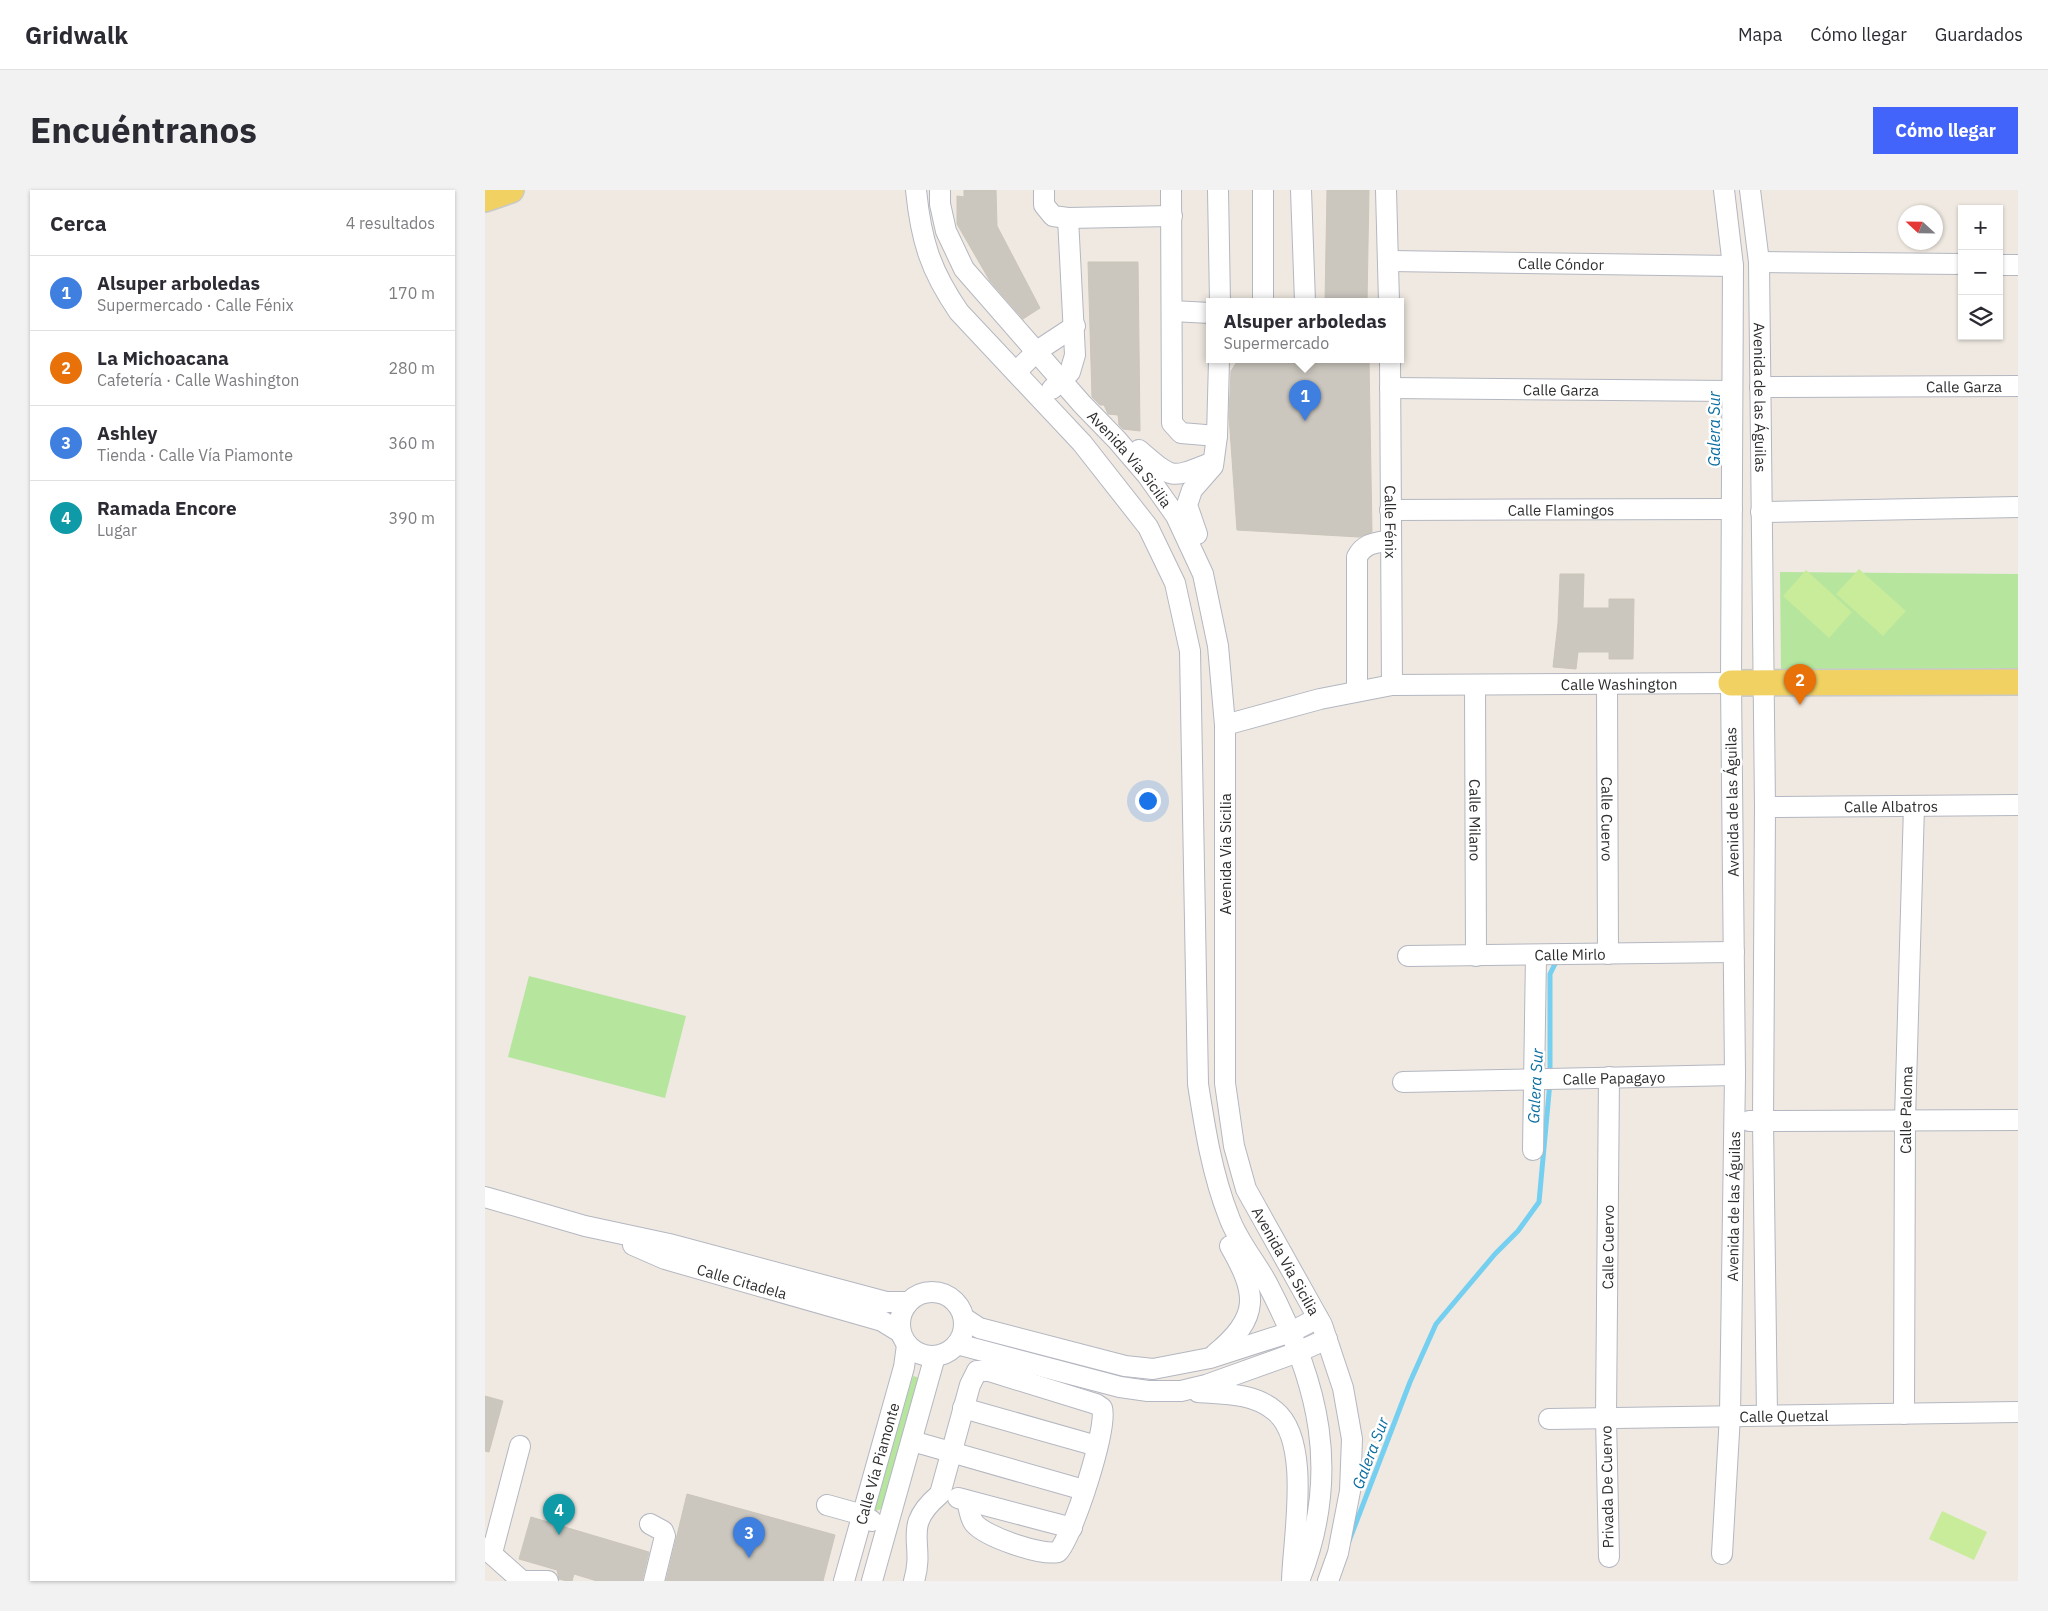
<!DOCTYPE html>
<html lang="es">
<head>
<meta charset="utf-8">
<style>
	:root { --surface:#fff; --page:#f2f2f3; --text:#2b2b33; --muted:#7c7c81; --line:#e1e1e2; --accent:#4264fb }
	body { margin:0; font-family:"IBM Plex Sans",sans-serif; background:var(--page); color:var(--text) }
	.controls { position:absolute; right:15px; top:15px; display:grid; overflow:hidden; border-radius:0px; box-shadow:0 1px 4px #0004 }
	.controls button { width:45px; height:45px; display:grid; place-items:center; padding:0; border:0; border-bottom:1px solid var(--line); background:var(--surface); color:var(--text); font:25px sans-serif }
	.compass { position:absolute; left:1413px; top:15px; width:45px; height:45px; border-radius:50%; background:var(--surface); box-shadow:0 1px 4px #0004; rotate:292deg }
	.you { position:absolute; left:662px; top:610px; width:18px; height:18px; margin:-12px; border:4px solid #fff; border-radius:50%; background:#1a73e8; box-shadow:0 0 0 8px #1a73e833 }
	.badge { display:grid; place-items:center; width:32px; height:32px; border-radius:50%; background:var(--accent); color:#fff; font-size:16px; font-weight:700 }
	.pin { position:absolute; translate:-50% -41px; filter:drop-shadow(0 1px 2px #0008) }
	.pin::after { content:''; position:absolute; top:26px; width:18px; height:15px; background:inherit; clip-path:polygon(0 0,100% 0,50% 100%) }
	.popup { position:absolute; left:721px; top:108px; width:198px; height:65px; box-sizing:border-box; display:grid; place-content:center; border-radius:0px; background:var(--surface); filter:drop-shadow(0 1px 4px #0005); font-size:16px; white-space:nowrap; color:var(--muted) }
	.popup b { font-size:19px; color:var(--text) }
	.popup::after { content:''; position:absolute; left:50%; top:100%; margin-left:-10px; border:10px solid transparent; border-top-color:var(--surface) }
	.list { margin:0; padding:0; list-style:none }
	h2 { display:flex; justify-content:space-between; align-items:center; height:65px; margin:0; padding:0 20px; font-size:21px }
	h2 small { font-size:16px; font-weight:400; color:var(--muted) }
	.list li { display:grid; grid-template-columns:32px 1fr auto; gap:15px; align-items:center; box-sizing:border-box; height:75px; padding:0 20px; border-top:1px solid var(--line) }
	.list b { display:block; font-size:19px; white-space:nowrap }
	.list p { margin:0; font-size:16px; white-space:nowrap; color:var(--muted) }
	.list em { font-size:16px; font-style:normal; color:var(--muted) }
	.icon { flex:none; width:28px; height:28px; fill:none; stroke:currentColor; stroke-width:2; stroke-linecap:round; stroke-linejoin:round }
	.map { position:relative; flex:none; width:1533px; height:1391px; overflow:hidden; border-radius:0px }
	header { display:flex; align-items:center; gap:30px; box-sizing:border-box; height:70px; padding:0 25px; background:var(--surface); border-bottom:1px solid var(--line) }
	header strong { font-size:24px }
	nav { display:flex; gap:28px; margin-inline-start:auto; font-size:18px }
	.intro { display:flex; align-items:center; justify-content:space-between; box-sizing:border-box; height:120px; padding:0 30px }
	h1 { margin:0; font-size:35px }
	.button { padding:12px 22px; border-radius:0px; background:var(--accent); color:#fff; font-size:18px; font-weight:700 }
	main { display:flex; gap:30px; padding:0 30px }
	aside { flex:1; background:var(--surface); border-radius:0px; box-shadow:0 1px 4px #0004 }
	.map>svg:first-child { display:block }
	.green { fill:#b6e59e }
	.pitch { fill:#c9ec9a }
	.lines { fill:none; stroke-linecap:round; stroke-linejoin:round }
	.stream { stroke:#75cff0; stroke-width:5 }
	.building { fill:#cbc7bf; stroke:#cbc5ba }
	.minor-casing { stroke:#b4b7c1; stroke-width:22 }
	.major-casing { stroke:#c9c9c9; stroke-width:28 }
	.minor { stroke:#fff; stroke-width:20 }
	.major { stroke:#f2d163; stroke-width:25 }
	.labels { text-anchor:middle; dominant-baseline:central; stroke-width:5; stroke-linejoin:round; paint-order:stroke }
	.street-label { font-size:15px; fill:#2e2e2e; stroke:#fff }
	.water-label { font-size:16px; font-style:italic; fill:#0d6fa3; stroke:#fff }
</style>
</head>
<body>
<header>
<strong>Gridwalk</strong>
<nav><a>Mapa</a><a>Cómo llegar</a><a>Guardados</a></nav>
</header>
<div class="intro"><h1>Encuéntranos</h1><a class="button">Cómo llegar</a></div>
<main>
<aside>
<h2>Cerca<small>4 resultados</small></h2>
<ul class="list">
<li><span class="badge" style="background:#3f7fe0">1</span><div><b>Alsuper arboledas</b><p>Supermercado · Calle Fénix</p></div><em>170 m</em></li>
<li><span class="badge" style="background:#e8710a">2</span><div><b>La Michoacana</b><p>Cafetería · Calle Washington</p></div><em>280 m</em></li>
<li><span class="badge" style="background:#3f7fe0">3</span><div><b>Ashley</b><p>Tienda · Calle Vía Piamonte</p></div><em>360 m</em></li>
<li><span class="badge" style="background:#0f9aa8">4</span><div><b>Ramada Encore</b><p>Lugar</p></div><em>390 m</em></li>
</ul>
</aside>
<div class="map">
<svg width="1533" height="1391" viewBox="0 0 1533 1391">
	<rect width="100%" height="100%" fill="#efe9e1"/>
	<!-- green -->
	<path class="green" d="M1295 382 1533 384V483L1296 485Z
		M44 786 201 826 180 908 23 867Z
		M428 1186 435 1188 402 1302 396 1319 391 1321 388 1314Z"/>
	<!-- pitch -->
	<path class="pitch" d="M1374 379 1421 421 1398 446 1351 404Z
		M1321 380 1367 422 1344 448 1298 406Z
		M1457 1321 1502 1342 1489 1370 1444 1349Z"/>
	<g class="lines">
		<!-- stream -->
		<path class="stream" d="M1065 884V784L1071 772 1074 771
			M864 1351 925 1192 951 1134 1010 1064 1033 1041 1054 1012 1065 892"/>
	</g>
	<!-- building -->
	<path class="building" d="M479 0H511L512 36 555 118 538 129 505 91 472 34V6L479 7Z
		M842 0H884L882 112H840Z
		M603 72H653L655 241 638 239 634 235 633 225 623 224 619 215H615L607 207Z
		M753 170H884L887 342 874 347 752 340 744 226 746 181Z
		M1075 384H1099L1098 418H1124V409H1149L1148 469H1124V462H1093L1091 479 1068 477 1073 433Z
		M0 1206 18 1211 4 1262 0 1261Z
		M202 1304 350 1345 338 1391H181Z
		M46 1327 164 1362 157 1391H112L89 1384 87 1391H82L74 1389 72 1380 34 1369Z"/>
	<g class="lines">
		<!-- minor casing -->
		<g class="minor-casing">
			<g id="minor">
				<path d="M431 0C436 50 445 80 474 122L597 253 663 337 690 393 705 461 713 894C720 939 727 984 744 1027 752 1050 770 1071 782 1093 834 1192 857 1283 814 1391"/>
				<path id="s1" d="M455 0V14L461 41 479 79 597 214 632 250 662 285 691 326 718 384 733 456 740 535V893L749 956 761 999 837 1135 858 1198 867 1249 865 1301 853 1363 843 1391"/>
				<path d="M559 0V15L568 26 583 28 687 26"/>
				<path d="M686 0 687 233 696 243 732 246"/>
				<path d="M733 0 735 112"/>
				<path d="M816 0 820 112"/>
				<path d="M901 0 904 112"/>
				<path id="s2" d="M1265 0 1274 72 1280 617 1278 931 1282 1225"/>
				<path id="s3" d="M904 71 1248 76"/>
				<path d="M1274 72 1477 74"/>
				<path d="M1514 75H1533"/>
				<path d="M778 112V0"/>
				<path d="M687 121 725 123"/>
				<path id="s4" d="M905 170 907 495"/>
				<path d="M531 182 552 161 590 136"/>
				<path id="s5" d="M1275 197 1533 196"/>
				<path id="s6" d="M905 198 1247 201"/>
				<path d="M567 199 585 182 590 165 583 28"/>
				<path d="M654 260C689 290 685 289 728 272"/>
				<path id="s7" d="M905 320 1247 319"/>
				<path d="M1276 322 1533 317"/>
				<path d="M712 344 702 315 707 300 728 276 732 246 734 170"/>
				<path id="s8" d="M1122 494 1123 764"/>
				<path id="s9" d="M990 495 991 766"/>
				<path d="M872 501V367C879 353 890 353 905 350"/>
				<path id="s10" d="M740 535 835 509 907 495 1246 493"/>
				<path id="s11" d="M1280 617 1533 615"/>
				<path id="s12" d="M923 766 1249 762"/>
				<path id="s13" d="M918 892 1250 885"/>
				<path d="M1264 931 1533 930"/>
				<path d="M1048 960 1051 765"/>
				<path d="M0 1007 100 1036 184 1054 401 1112H422"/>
				<path id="s14" d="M148 1055 180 1069 397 1131 415 1142"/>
				<circle cx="447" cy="1134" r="32"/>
				<path d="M479 1128 494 1138 640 1176 668 1179 725 1168 806 1142 833 1128"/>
				<path d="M472 1154 635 1197 663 1201H696L721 1195 813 1162 842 1149"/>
				<path d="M730 1164C776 1127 772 1103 745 1056"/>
				<path d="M713 1202C739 1204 769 1203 790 1221 827 1251 808 1348 807 1391"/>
				<path d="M478 1218 612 1256"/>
				<path id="s15" d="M1419 1224 1420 930 1429 616"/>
				<path id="s16" d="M1064 1229 1533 1222"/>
				<path d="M427 1251 599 1300"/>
				<path d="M473 1308 587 1338"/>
				<path d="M342 1315 378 1325 387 1331"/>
				<path d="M165 1334 178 1341 180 1346 169 1391"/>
				<path d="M0 1358 37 1391"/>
				<path d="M7 1363 35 1256"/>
				<path id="s17" d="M1237 1364 1245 1225 1250 885 1246 493 1248 76 1239 0"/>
				<path id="s18" d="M1124 1367 1121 1228 1124 887"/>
				<path d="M37 1391H63"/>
				<path id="s19" d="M359 1391 419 1177 422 1155"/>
				<path d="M387 1391 450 1166"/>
				<path d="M429 1391C441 1351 415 1338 455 1304L485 1195 492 1181H504L611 1214 617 1218C623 1238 588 1346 573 1362 557 1366 500 1347 489 1333 485 1328 484 1318 482 1311"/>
			</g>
		</g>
		<!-- major casing -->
		<g class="major-casing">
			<path id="major" d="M0 9 26 0
				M1246 493 1533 492"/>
		</g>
		<!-- minor -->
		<use href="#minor" class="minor"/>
		<!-- major -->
		<use href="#major" class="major"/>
	</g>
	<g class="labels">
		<!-- street labels -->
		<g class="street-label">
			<text stroke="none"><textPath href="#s3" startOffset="172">Calle Cóndor</textPath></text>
			<text stroke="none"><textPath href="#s5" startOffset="204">Calle Garza</textPath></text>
			<text stroke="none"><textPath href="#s6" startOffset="171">Calle Garza</textPath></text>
			<text stroke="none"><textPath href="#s2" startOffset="208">Avenida de las Águilas</textPath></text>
			<text stroke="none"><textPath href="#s1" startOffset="336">Avenida Via Sicilia</textPath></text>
			<text stroke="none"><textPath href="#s7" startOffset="171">Calle Flamingos</textPath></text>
			<text stroke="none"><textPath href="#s4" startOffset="162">Calle Fénix</textPath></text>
			<text stroke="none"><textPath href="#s10" startOffset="399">Calle Washington</textPath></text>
			<text transform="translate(1247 612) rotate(-91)">Avenida de las Águilas</text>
			<text stroke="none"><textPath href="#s11" startOffset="126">Calle Albatros</textPath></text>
			<text stroke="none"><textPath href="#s8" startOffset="135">Calle Cuervo</textPath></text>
			<text stroke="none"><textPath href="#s9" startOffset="135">Calle Milano</textPath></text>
			<text transform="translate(740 664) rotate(-90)">Avenida Via Sicilia</text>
			<text stroke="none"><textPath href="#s12" startOffset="162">Calle Mirlo</textPath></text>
			<text stroke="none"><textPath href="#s13" startOffset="211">Calle Papagayo</textPath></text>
			<text stroke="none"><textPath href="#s15" startOffset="304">Calle Paloma</textPath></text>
			<text stroke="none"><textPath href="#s17" startOffset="348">Avenida de las Águilas</textPath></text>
			<text stroke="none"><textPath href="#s18" startOffset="310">Calle Cuervo</textPath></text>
			<text stroke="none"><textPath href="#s1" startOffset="1175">Avenida Via Sicilia</textPath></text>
			<text stroke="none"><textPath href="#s14" startOffset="115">Calle Citadela</textPath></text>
			<text stroke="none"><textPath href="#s16" startOffset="235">Calle Quetzal</textPath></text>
			<text stroke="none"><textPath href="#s19" startOffset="122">Calle Vía Piamonte</textPath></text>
			<text transform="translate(1122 1297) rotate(-91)">Privada De Cuervo</text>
		</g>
		<!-- water labels -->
		<g class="water-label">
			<text transform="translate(1229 239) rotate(-90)">Galera Sur</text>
			<text transform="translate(1050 896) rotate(-87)">Galera Sur</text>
			<text transform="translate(885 1263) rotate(-69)">Galera Sur</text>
		</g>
	</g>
</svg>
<div class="controls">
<button>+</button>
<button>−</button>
<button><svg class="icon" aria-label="layers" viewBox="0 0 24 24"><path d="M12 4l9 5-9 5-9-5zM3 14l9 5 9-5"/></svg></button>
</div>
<svg class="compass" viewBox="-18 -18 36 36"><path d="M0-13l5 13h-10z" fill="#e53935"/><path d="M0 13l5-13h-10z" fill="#7c7c81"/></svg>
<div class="you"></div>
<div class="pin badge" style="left:820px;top:231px;background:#3f7fe0">1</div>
<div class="popup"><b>Alsuper arboledas</b>Supermercado</div>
<div class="pin badge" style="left:1315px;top:515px;background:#e8710a">2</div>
<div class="pin badge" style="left:264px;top:1368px;background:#3f7fe0">3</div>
<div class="pin badge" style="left:74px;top:1345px;background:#0f9aa8">4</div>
</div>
</main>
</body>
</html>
